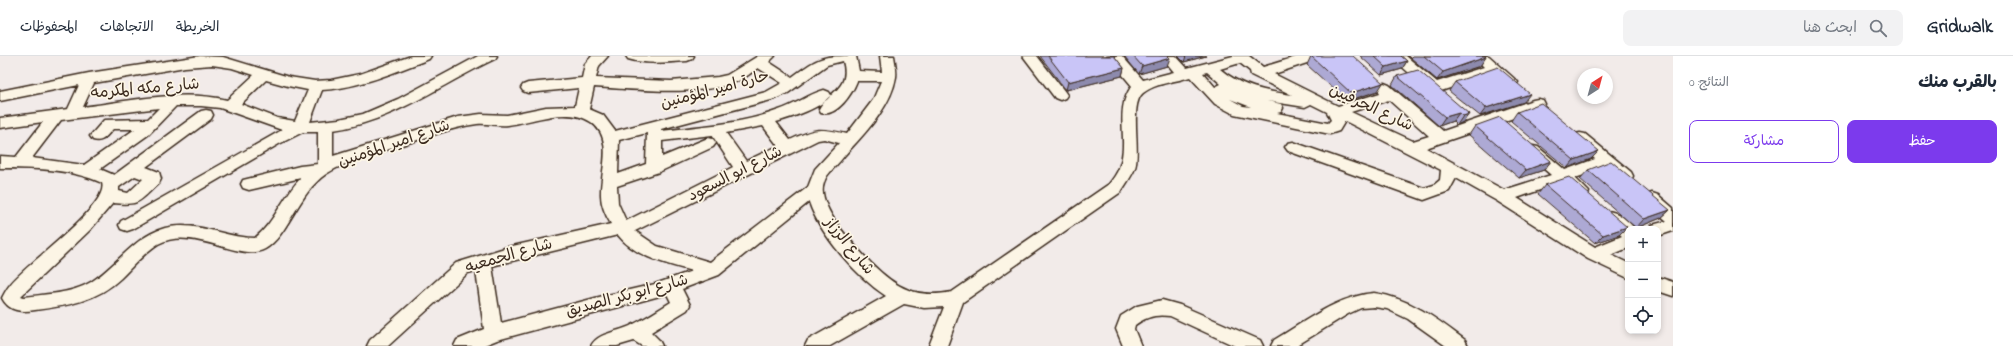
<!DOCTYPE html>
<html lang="ar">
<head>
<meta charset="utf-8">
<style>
	:root { --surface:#fff; --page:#f2f2f3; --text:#1f2937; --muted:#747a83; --line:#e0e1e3; --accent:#7c3aed }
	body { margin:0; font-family:"Indie Flower","Playpen Sans Arabic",sans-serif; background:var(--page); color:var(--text); direction:rtl }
	.controls { position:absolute; right:12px; bottom:12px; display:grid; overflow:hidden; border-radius:8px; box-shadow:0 2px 6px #0003 }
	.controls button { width:36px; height:36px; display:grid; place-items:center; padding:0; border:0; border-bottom:1px solid var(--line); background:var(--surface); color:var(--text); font:20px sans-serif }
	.compass { position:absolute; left:1577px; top:12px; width:36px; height:36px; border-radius:50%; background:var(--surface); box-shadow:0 2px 6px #0003; rotate:36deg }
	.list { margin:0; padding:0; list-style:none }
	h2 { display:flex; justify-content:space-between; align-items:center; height:52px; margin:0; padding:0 16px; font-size:17px }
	h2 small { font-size:13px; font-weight:400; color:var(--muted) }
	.actions { display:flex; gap:8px; padding:12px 16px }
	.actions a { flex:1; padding:9px 0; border:1px solid var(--accent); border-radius:8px; text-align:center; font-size:14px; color:var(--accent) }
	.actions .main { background:var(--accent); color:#fff }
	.icon { flex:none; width:22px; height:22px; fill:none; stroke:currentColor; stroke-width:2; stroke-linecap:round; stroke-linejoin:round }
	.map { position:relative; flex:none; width:1673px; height:290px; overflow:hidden; direction:ltr }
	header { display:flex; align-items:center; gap:24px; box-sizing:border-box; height:56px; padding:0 20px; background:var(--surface); border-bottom:1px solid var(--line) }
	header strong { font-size:19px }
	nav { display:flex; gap:22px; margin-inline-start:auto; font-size:14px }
	.search { width:280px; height:36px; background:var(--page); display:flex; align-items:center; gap:10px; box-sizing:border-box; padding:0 14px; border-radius:8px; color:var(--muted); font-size:15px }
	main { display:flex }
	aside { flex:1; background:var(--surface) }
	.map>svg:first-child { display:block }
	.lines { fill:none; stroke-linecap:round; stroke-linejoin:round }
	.minor-casing { stroke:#3b2a1e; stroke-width:3 }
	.minor { fill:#fcf5e5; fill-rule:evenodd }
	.wall { fill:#ada9d4; stroke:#3b2a1e }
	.shaded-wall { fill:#8d8aad; stroke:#3b2a1e }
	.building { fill:#c9c5f7; stroke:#3b2a1e }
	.labels { text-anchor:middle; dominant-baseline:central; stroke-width:3.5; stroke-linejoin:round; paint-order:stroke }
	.street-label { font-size:16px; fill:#3b2a1e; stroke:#fcf5e5 }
</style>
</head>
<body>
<header>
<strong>Gridwalk</strong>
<div class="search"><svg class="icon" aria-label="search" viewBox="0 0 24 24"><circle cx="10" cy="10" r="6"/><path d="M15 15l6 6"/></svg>ابحث هنا</div>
<nav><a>الخريطة</a><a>الاتجاهات</a><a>المحفوظات</a></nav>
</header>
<main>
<aside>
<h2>بالقرب منك<small>النتائج: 0</small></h2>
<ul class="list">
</ul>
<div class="actions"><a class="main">حفظ</a><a>مشاركة</a></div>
</aside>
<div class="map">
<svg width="1673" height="290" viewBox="0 0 1673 290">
	<rect width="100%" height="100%" fill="#f2ebe9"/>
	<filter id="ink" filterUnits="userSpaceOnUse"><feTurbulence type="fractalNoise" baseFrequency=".025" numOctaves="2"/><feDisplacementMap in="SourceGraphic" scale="8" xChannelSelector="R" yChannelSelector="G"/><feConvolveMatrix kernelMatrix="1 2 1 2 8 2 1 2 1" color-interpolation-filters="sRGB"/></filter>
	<g filter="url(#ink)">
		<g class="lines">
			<!-- minor casing -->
			<g class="minor-casing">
				<path id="minor" d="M200 0 223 1 289 21 315 25 331 24 360 18 411 0H431L429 3C395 16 359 32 322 34L310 66 339 63 363 58 398 43 478 0H497L495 3C441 28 393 66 333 74V100L458 61 481 58 507 59 546 51 575 50 579 32 528 37 523 35 521 32 523 29 528 27 582 22 585 8 592 0H608L599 10 596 22 671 25 718 21 727 19 758 0H775L769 6 792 21C821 0 821 0 856 0L859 15 882 16 880 0H894C895 7 897 14 896 21 891 51 865 77 845 99 840 106 832 113 827 120 824 125 822 132 823 137 826 161 855 190 871 207 896 232 916 243 952 236L1109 128C1113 123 1117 117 1119 112 1130 85 1113 54 1132 30L1107 0H1122L1143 24 1174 16 1161 0H1176L1187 12 1233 0H1249L1263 11 1299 0H1321L1319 3 1274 18 1338 50 1380 37 1377 32 1379 29 1384 27 1389 29 1443 75 1533 44 1538 43 1543 44 1545 48 1543 52 1426 92 1504 134 1551 119 1528 99 1525 95 1528 91 1533 90 1538 91 1565 114 1595 103 1572 82 1575 78 1580 77 1585 78 1631 116 1633 120 1631 124C1620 127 1613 119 1605 112L1575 122 1589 136 1587 140C1575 144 1569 134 1560 127L1517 142 1595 191 1622 180 1603 164 1601 160 1603 156C1615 152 1627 164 1635 173H1628V192L1611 199 1628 207V222L1588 203 1497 145 1456 122 1449 135 1424 144 1288 95 1285 91 1288 87 1293 86 1424 132 1434 129 1440 124 1441 114 1345 65 1339 75 1330 78 1234 58 1215 48 1190 21C1175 26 1156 27 1143 37 1129 48 1141 94 1135 112 1132 120 1125 129 1121 136L963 246 947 290H929L944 251 924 252 904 248 830 290H805L808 284 886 240C857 221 820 179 809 146L719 219 682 233 690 249 687 254 651 276 659 284 662 290H642L634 285 617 290H591C598 276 620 276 632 269 646 262 658 254 671 246L667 238 497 284 482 290H454L457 284 484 273 476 215 468 217 388 290H367L370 284 456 207 508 191 611 168C606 160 601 149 601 139 600 115 615 83 591 66 567 50 533 66 508 69 497 70 487 67 477 68 452 71 429 81 405 88 378 97 350 103 326 118 298 137 288 180 265 193 239 207 194 169 158 188 144 197 133 210 121 222 97 245 67 250 35 254 22 256 9 256 2 242 4 238 7 232 10 229 24 209 110 150 102 127 72 113 33 112 0 112V100L16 101 43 66 0 72V62L68 53 79 29 0 45V35L89 17ZM843 5C851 33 829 35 819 53L821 57C837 61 852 38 857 25H881L873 44 847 78C819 72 816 72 790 84L776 66C790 62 824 51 831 39L829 36 824 34C809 38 795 49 779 54 742 68 701 70 661 75V73L775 43 788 37 827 9ZM1240 7 1250 15 1251 19 1292 39C1265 35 1241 31 1220 13ZM212 9 232 12 254 19 227 44C184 33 128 45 83 51L94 27 185 11ZM758 12 782 27 766 36 615 75 603 59 589 53 594 31C631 33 704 41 738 25 745 22 752 16 758 12ZM1207 16 1221 28 1215 31 1203 17ZM266 24 288 30 308 34 295 65 277 62 241 48ZM1230 43 1251 51 1243 50ZM1389 44 1429 80 1413 85 1351 56ZM1267 45 1305 51 1311 48 1327 56 1331 64 1328 67 1277 57 1281 56 1283 52 1281 48ZM176 50H201L220 52 282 74 121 165 119 169 121 173 127 175 133 173 279 88 303 76H318V108L300 110 243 124 241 128 243 132 249 134 301 122C283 140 275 166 255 182 224 182 197 164 165 172 133 181 118 209 91 226 71 238 46 238 24 241L21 240 90 174 113 147C141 150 139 145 159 127L161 123 159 116 146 111 211 63 213 59 211 55 206 54 201 55 114 119 100 113 148 79ZM159 52 148 63 104 64 90 80 93 84C103 87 106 80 113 73H135L84 109 32 102 61 64ZM763 70 778 90 746 105 726 77ZM647 77 646 108 618 118 619 84ZM712 79 733 111 626 165 618 147 617 130 659 116 713 91 716 87 713 83 708 82 662 101V85ZM824 83 839 87 815 113 808 131 710 206 657 190 635 175 818 84ZM135 120 143 123 128 137 119 135V131ZM618 179C635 201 667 208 692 215L655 228 599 241 501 267 492 210Z
					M626 0H694L692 3 687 5C667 6 648 9 628 3Z
					M1023 0H1037L1065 36 1067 39 1065 42 1060 44 1055 42Z
					M1390 0H1406L1437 26 1484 11 1473 0H1489L1518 26 1516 29C1506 32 1500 24 1492 18L1435 37 1426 32Z
					M1652 137 1658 139 1673 152V175L1658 180V173H1650L1652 169 1667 165 1646 147 1644 143 1646 139Z
					M1658 221 1673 226V240L1658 235Z
					M1374 237C1410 242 1437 263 1465 284L1468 290H1446L1408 263 1387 253 1374 251 1361 252 1348 258 1296 290H1271L1274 284C1305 266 1337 240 1374 237Z
					M1162 244 1180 249 1260 284 1263 290H1235L1170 260C1157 258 1145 261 1135 269L1134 273 1141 290H1123L1116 273 1121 260 1137 250Z"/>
			</g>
			<!-- minor -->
			<use href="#minor" class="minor"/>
		</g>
		<!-- wall -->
		<path class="wall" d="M1040 0H1114L1124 12 1122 20 1066 34Z
			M1124 0H1168L1167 10 1139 18Z
			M1178 0H1206L1184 6Z
			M1311 0 1378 35 1347 45 1307 9Z
			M1360 0H1401L1407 5 1402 13 1381 19Z
			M1413 0H1485L1486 1 1480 10 1437 24 1411 2Z
			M1397 20 1469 58 1463 66 1457 69 1453 65 1439 70 1392 29Z
			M1455 26 1524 46 1480 60 1449 35Z
			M1517 56 1599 95 1591 103 1567 112 1511 65Z
			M1475 70 1551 105 1544 114 1519 122 1469 79Z
			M1588 114 1670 154 1661 162 1636 172 1580 123Z
			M1545 129 1627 171 1619 179 1595 187 1538 138Z"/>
		<!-- shaded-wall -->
		<path class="shaded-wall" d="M1186 0H1206L1184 6Z
			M1486 1 1480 10 1437 24 1443 16Z
			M1170 2 1167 10 1139 18 1142 10Z
			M1407 5 1402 13 1381 19 1386 11Z
			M1124 12 1122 20 1066 34 1068 26Z
			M1383 27 1378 35 1347 45 1351 37Z
			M1530 38 1524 46 1480 60 1486 52Z
			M1459 57 1453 65 1439 70 1445 61Z
			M1469 58 1463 66 1457 69 1463 60Z
			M1599 95 1591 103 1567 112 1574 104Z
			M1551 105 1544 114 1519 122 1526 114Z
			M1670 154 1661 162 1636 172 1644 163Z
			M1627 171 1619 179 1595 187 1603 179Z"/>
		<!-- building -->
		<path class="building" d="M1048 0H1114L1124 12 1068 26Z
			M1133 0H1168L1170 2 1142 10Z
			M1311 0H1353L1383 27 1351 37Z
			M1374 0H1401L1407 5 1386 11Z
			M1424 0H1485L1486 1 1443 16Z
			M1498 11 1530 38 1486 52 1455 26Z
			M1418 14 1469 58 1463 60 1459 57 1445 61 1397 20Z
			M1541 47 1599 95 1574 104 1517 56Z
			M1500 61 1551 105 1526 114 1475 70Z
			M1611 105 1670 154 1644 163 1588 114Z
			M1569 121 1627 171 1603 179 1545 129Z"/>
	</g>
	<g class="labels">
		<!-- street labels -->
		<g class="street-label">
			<text transform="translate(145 33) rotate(-5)">شارع مكه المكرمه</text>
			<text transform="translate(715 34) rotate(-15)">حارة امير المؤمنين</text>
			<text transform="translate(1371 52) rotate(25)">شارع الحرفيين</text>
			<text transform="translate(394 88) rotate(-19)">شارع امير المؤمنين</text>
			<text transform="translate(735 118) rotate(-27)">شارع ابو السعود</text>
			<text transform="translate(849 190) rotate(51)">شارع الرزاز</text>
			<text transform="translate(509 200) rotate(-16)">شارع الجمعيه</text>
			<text transform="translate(627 240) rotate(-15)">شارع ابو بكر الصديق</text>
		</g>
	</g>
</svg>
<div class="controls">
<button>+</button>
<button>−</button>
<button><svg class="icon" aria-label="locate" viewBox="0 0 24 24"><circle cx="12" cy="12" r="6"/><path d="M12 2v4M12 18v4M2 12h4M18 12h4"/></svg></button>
</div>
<svg class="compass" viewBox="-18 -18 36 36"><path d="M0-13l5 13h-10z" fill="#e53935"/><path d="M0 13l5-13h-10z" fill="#747a83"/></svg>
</div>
</main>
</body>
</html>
